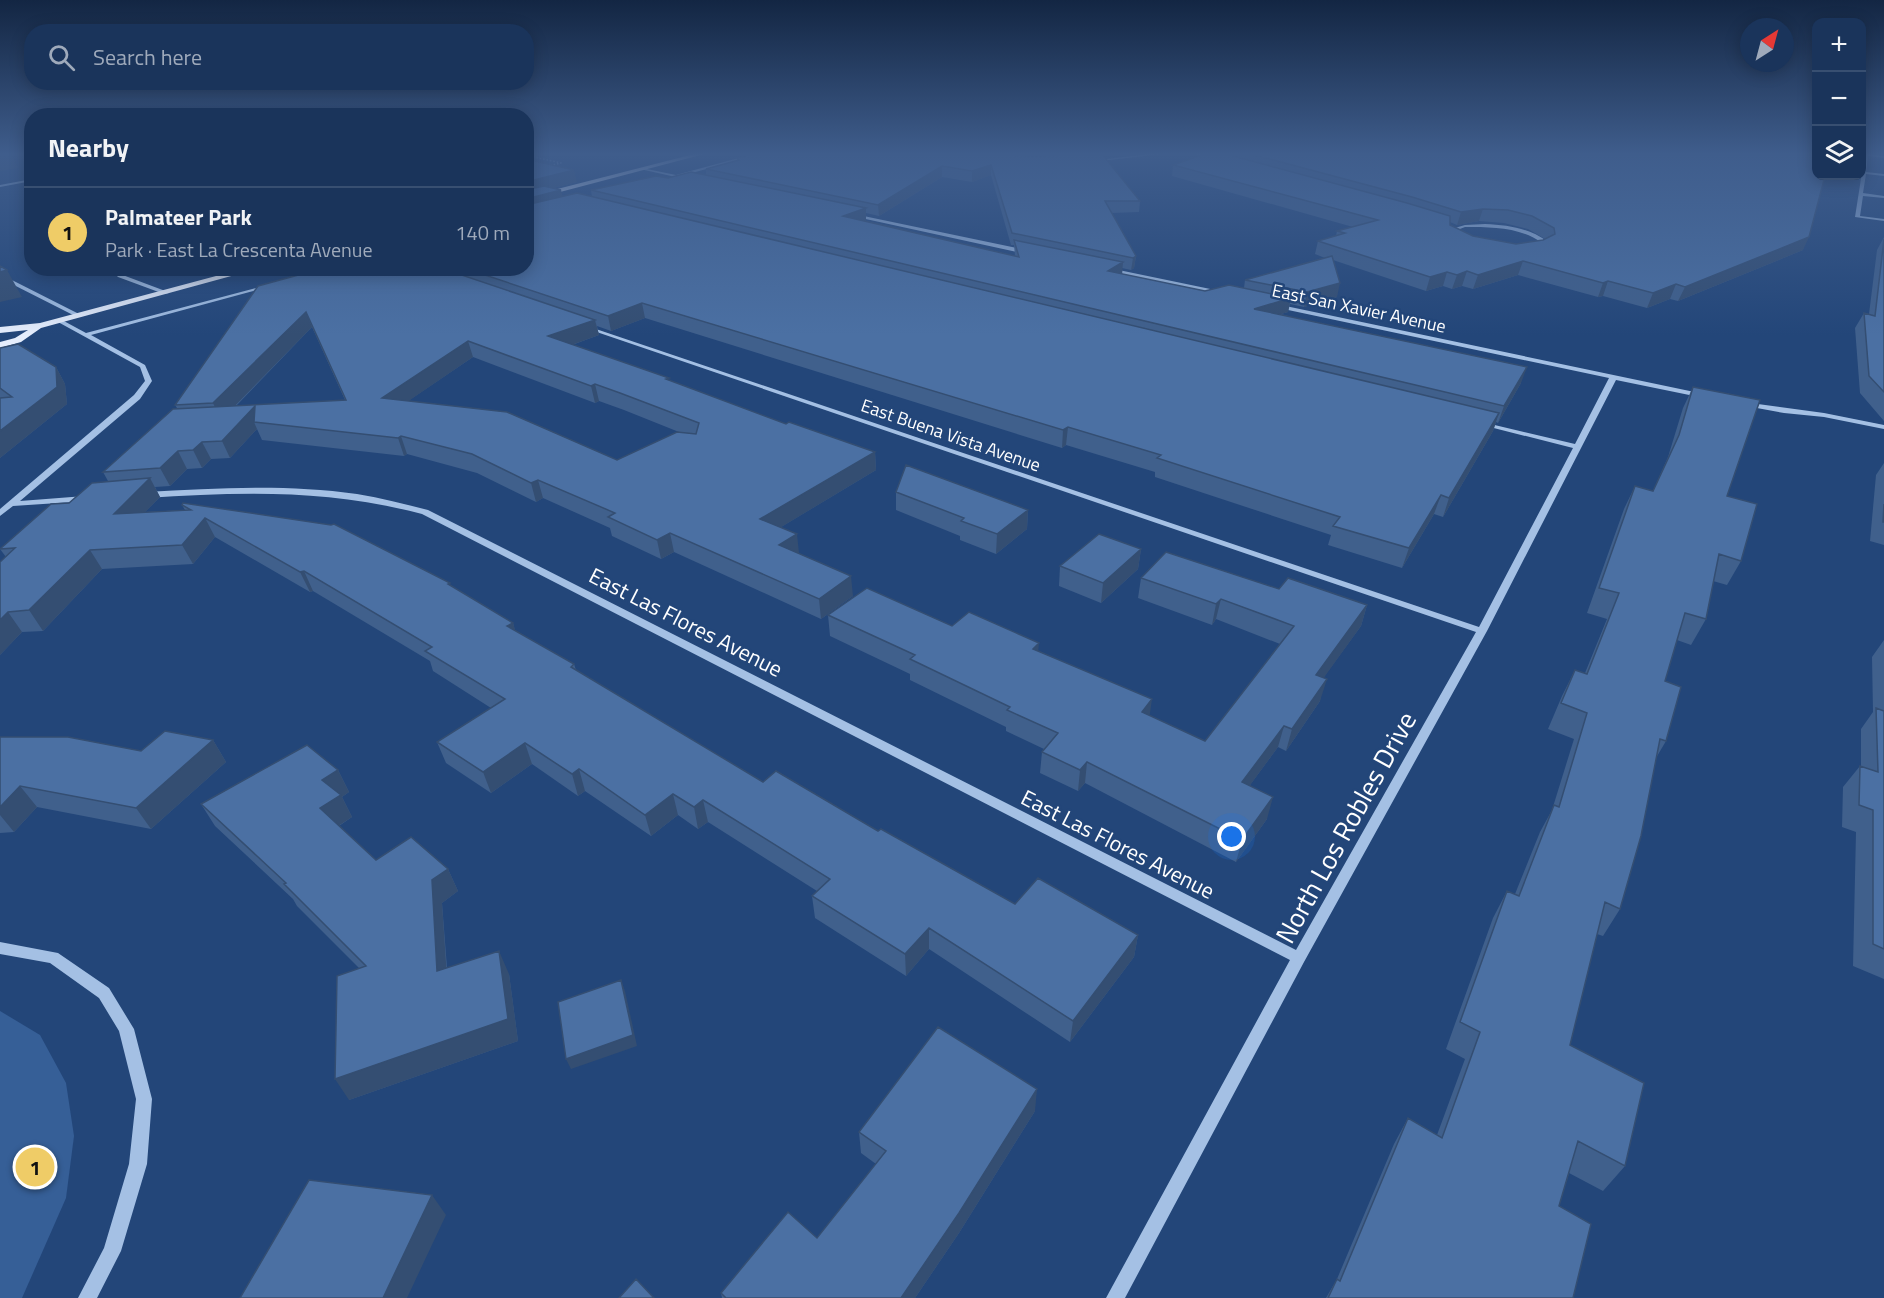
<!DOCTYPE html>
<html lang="en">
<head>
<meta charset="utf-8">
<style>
	:root { --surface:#1a345b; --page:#233c61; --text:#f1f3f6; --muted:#9faabb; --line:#384f71; --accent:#efcc67 }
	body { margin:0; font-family:"Titillium Web",sans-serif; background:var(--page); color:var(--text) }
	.controls { position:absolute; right:18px; top:18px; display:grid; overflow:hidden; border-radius:12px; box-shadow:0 3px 15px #0003 }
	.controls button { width:54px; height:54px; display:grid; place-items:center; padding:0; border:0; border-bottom:2px solid var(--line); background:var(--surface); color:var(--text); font:30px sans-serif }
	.compass { position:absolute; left:1740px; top:18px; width:54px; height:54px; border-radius:50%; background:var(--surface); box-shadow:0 3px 15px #0003; rotate:36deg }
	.you { position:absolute; left:1232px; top:837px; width:21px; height:21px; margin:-15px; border:4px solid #fff; border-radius:50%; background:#1a73e8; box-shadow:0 0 0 9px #1a73e833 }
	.badge { display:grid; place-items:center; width:39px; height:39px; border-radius:50%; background:var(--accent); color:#111; font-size:20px; font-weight:700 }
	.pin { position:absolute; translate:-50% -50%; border:3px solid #fff; box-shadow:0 2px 6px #0006 }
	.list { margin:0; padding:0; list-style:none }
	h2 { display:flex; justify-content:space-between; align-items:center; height:78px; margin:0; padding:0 24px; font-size:26px }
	h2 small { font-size:20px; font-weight:400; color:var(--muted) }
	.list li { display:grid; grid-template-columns:39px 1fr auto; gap:18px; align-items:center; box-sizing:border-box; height:90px; padding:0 24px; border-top:2px solid var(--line) }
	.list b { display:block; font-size:22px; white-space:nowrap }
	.list p { margin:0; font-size:20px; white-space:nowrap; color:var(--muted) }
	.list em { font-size:20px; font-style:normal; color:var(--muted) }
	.icon { flex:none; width:33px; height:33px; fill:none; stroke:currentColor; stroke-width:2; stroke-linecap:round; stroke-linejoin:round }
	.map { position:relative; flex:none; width:1884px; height:1298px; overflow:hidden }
	.search { position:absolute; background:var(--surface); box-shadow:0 3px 15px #0003; left:24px; top:24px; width:510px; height:66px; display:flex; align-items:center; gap:15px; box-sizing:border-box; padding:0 21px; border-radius:24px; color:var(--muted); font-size:22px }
	.panel { position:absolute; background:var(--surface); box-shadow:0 3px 15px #0003; left:24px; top:108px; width:510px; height:168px; border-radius:24px }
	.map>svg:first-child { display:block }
	.green { fill:#365f97 }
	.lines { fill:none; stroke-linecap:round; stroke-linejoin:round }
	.path { stroke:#a4c0e4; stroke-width:1.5; stroke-dasharray:1.5 2; stroke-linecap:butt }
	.minor { fill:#a4c0e4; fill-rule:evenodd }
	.major { fill:#e5edfc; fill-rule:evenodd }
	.wall { fill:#40608c; fill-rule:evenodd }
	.shaded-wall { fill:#344e72 }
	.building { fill:#4b70a3; stroke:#344e72; stroke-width:1.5; fill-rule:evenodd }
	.labels { text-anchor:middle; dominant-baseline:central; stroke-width:5; stroke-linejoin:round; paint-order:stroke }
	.far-street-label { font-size:18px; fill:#fff; stroke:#234679 }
	.street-label { font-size:22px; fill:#fff; stroke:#234679 }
	.near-street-label { font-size:27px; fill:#fff; stroke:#234679 }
</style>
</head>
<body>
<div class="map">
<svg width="1884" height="1298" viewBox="0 0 1884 1298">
	<rect width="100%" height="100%" fill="#234679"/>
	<!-- green -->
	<path class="green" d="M0 1011 40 1035 66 1083 74 1136 66 1198 22 1298H0Z"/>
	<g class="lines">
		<!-- path -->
		<path class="path" d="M526 155 561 163 548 166"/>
		<!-- minor -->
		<path class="minor" d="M757 153H764L681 176 691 178 689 180 640 169 642 168 676 175Z
			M1156 153H1171L1092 162 1090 161Z
			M1189 153H1196L1216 159 1214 160Z
			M1865 153 1884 156V158L1868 156 1866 172 1884 174V176L1866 174 1863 193 1884 196V198L1863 196 1860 216 1884 219V221L1855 217Z
			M32 179V181L0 187V185Z
			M854 214 1026 250 1029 252 1026 254 852 216Z
			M1485 224C1508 225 1528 228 1547 241L1548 246C1523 263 1468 254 1446 235L1448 230 1465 225ZM1465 227C1492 227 1520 227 1542 243V245C1516 258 1475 251 1452 235V232Z
			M1109 268 1220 291 1223 293 1220 295 1107 271 1106 270Z
			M0 274 81 315 82 316 77 317 0 278Z
			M120 274 168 292 169 293 164 294 118 277 117 276Z
			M267 285 272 286 91 335 145 365 152 381 140 399 20 501 85 496 89 499 88 501 13 506 0 516V509L134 395 145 381 140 367 58 322V320H62L86 333Z
			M1276 304 1704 394 1708 396 1704 398 1616 380 1487 631 1304 962 1125 1298H1106L1290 960 422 514C326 489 243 492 146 498L142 495 146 492C216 488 287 484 357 494 381 498 404 504 428 510L1296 950 1476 632 582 327 587 326 1479 627 1573 448 1478 424 1482 422 1575 444 1609 378 1274 307V305Z
			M1743 402 1824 413 1884 425V429L1824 417 1784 413 1746 406H1743Z
			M0 942 58 953 109 988 134 1029 152 1099 147 1164 121 1251 97 1298H78L104 1248 129 1164 136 1099 119 1031 99 998 50 963 0 954Z"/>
		<!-- major -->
		<path class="major" d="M698 153H708L526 201V197Z
			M246 268H261L41 328 21 342 0 348V342L15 338 28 330 0 333V327L40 323Z"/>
	</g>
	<!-- wall -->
	<path class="wall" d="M756 153H1096L1140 201 1139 212 1111 213 1136 256 1134 268 1131 270 1122 268V274L1205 291 1244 288 1245 280 1325 258 1315 254 1318 241 1336 236 1337 231 1353 227 1172 176 1173 165 1224 153H1816L1803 250 1678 301 1670 299 1647 308 1603 296 1598 297 1518 275 1473 289 1462 286 1452 289 1443 286 1426 291 1333 260 1337 297 1304 307 1290 304 1288 312 1281 314 1521 383 1498 423 1496 422 1493 431 1443 517 1434 514 1402 568 1328 545 1331 535 1155 477V472L1066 445 1062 448 645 318 611 331 597 326 599 335 572 345 786 424 875 452 876 470 781 527 799 553 798 554 853 596 821 619 674 552 661 559 612 536 610 528 543 498 536 502 477 473 407 454 404 456 262 440 257 429 230 458 211 459 202 468 187 469 170 486 155 487 160 497 145 512 185 510 182 505 451 586 513 623 515 631 574 664 576 670 763 782 878 831 1015 904 1138 935 1134 957 1070 1042 929 949 906 976 815 918 812 896 817 891 708 822 698 829 678 815 651 836 585 791 578 796 532 764 491 793 446 763 437 742 491 708 433 671 430 661 313 591 310 592 215 537 193 564 102 569 43 631 22 632 0 655 6 557 0 549 69 503 108 481 103 472 177 408 175 405 324 268H526V159L577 182 553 188 563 197H592L591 190 668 178 706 175V169L737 161V158ZM991 175 1011 245H1014L1015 256 864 221H866V213L879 216 942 177 972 182ZM1479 221 1504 223 1528 229 1545 239 1543 240 1516 244 1473 236 1450 225V222L1457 225ZM312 327 345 400 236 406ZM473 357 595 403 599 401 624 410 679 432 617 460 408 401Z
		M1884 237V421L1860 393 1855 328 1864 313 1869 314 1877 250Z
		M0 348 56 367 65 384 67 404 0 458Z
		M1693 387 1727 496 1741 561 1727 585 1713 581 1706 619 1691 645 1677 640 1665 681 1666 741 1656 758 1620 909 1603 936 1597 934 1570 1045 1625 1166 1603 1191 1569 1173 1559 1206 1573 1298H1326L1337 1279 1394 1144 1408 1118 1437 1135 1465 1059 1446 1049 1493 918 1507 891 1515 894 1540 832 1552 810 1574 739 1548 729 1562 696 1575 670 1585 673 1607 619 1587 613 1624 509 1635 486 1653 491 1668 457 1683 408Z
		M1884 463V545L1870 541 1876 475Z
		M896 492 1028 510 1027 529 996 554 960 540V536L896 510Z
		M1141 549 1138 569 1101 603 1059 586 1060 566Z
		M1141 578 1279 589 1367 605 1361 626 1323 678 1320 701 1286 751 1278 747 1250 785 1267 819 1236 862 1085 783 1078 791 1040 773 1042 752 1044 749 1006 731V727L910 680V674L830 636 828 615 952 626 1038 651 1150 716 1205 741 1280 644 1216 619 1212 625 1138 598Z
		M1884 640V979L1853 966 1856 832 1842 827 1843 787 1860 766H1861V729L1873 712 1872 657Z
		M0 737 141 751 213 740 226 762 151 829 37 807 14 832 0 833Z
		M338 770 349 792 342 797 352 817 339 826 376 860 448 869 458 891 442 903 447 968 509 974 518 1041 349 1100 359 968 297 906 293 899 215 826 201 804Z
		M1035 1111 959 1233 915 1298H722L721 1293 817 1238 876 1164 861 1153 859 1132Z"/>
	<!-- shaded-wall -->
	<path class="shaded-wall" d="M0 153H11L18 168 0 171Z
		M991 165V175L972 182V171Z
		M942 166V177L879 216 878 205Z
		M574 170 577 182 526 195V182Z
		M561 190 564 202 526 212V199Z
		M866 208V221L844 229 843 216Z
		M1483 209 1479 221 1457 225 1461 212Z
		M1809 237 1803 250 1678 301 1685 287Z
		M1136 256 1134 268 1131 270 1133 258Z
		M1523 261 1518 275 1473 289 1478 275Z
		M1123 262 1122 276 1108 271Z
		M7 270 22 297 0 302V272Z
		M1467 271 1462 286 1452 289 1457 275Z
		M1447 272 1443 286 1426 291 1430 277Z
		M1608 281 1603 296 1598 297 1603 283Z
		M1340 283 1337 297 1304 307 1307 292Z
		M1676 284 1670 299 1647 308 1653 293Z
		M1291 298 1288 312 1251 323 1254 309Z
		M642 303 645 318 611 331 608 316Z
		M306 312 312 327 221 420 213 403Z
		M595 320 599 335 552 352 548 336Z
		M468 341 473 357 388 415 382 398Z
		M56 367 65 384 67 404 0 458V431Z
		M1527 367 1521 383 1498 423 1504 406Z
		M595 384 599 401 595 403 591 386Z
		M255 406 254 422 257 429 230 458 222 441Z
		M1499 413 1493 431 1443 517 1449 498Z
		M1068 427 1066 445 1062 448 1063 430Z
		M401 436 407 454 404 456 398 438Z
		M202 442 211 459 202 468 193 450Z
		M178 451 187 469 170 486 160 468Z
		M875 452 876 470 763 538 760 519Z
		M150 478 160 497 125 533 114 514Z
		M538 480 543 498 536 502 531 483Z
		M1441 495 1434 514 1402 568 1409 548Z
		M1028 510 1027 529 996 554 997 534Z
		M205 518 215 537 193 564 182 545Z
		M670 533 674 552 661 559 657 540Z
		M797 534 799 553 781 565 779 545Z
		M1141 549 1138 569 1101 603 1103 583Z
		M90 550 102 569 43 631 29 610Z
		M304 571 313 591 310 592 300 572Z
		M851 576 853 596 821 619 819 599Z
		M1221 599 1216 619 1212 625 1216 604Z
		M1367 605 1361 626 1310 697 1316 675Z
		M8 612 22 632 0 655V620Z
		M513 623 519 643 507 626Z
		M1039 643 1037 664 1033 649Z
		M1327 679 1320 701 1286 751 1292 729Z
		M1152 699 1149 720 1142 712Z
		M1284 726 1278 747 1237 803 1242 782Z
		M213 740 226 762 151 829 136 808Z
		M525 743 532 764 491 793 483 772Z
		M1087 762 1085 783 1078 791 1080 770Z
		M579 769 585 791 578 796 572 774Z
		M338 770 349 792 342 797 352 817 332 830 320 808 322 780Z
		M20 786 37 807 14 832 0 815V807Z
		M673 794 678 815 651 836 645 815Z
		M1273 797 1267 819 1236 862 1242 840Z
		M703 800 708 822 698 829 694 807Z
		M448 869 458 891 442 903 448 993 437 971 432 880Z
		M929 928V949L906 976 905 954Z
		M1138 935 1134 957 1070 1042 1073 1021Z
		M499 951 509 974 518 1041 349 1100 335 1079Z
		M621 980 625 991 637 1046 571 1069 566 1059Z
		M1037 1089 1035 1111 959 1233 915 1298H901Z
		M432 1195 446 1215 407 1298H383Z"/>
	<!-- building -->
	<path class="building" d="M756 153H937L1036 156 1102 154 1140 201H1105L1136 256 1133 258 1012 233 991 165 972 171 942 166 878 205 706 169 739 160 737 158Z
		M1208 153H1222L1407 203 1450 216V225L1473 236 1516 244 1543 240 1555 234 1554 228 1532 216 1508 210 1483 209 1461 212 1412 197 1247 153H1816V176H1825L1809 237 1685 287 1676 284 1653 293 1608 281 1603 283 1523 261 1478 275 1467 271 1457 275 1447 272 1430 277 1318 241 1345 233 1337 231 1378 220 1173 165Z
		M526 159 574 170 526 182Z
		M691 172 866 208 843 216 1019 257 1014 240 1123 262 1108 271 1205 291 1229 285 1291 298 1254 309 1527 367 1504 406 591 190 656 176 668 178Z
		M544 186 561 190 526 199V190Z
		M577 193 1499 413 1449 498 1441 495 1409 548 1333 526 1340 517 1157 458 1161 455 1068 427 1063 430 642 303 608 316 464 268H526V205Z
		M1884 239V392L1869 376 1864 313 1875 316Z
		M1332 256 1340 283 1307 292 1245 280Z
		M0 266 7 270 0 272Z
		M324 268H441L595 320 548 336 669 378 666 379 786 424 789 422 875 452 760 519 797 534 779 545 851 576 819 599 670 533 657 540 608 517 615 513 538 480 531 483 472 454 401 436 398 438 254 422 255 406 222 441 202 442 193 450 178 451 160 468 103 472 173 409 346 400 306 312 213 403 175 405 258 286ZM468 341 591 386 595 384 620 393 699 423 696 434 677 432 617 460 507 412 382 398Z
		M18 344 56 367 57 387 0 431V398L12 397 0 388V348Z
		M1693 387 1760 400 1727 496 1757 504 1741 561 1719 554 1706 619 1685 613 1665 681 1681 687 1666 741 1660 739 1641 836 1620 909 1605 902 1570 1045 1644 1083 1625 1166 1578 1141 1559 1206 1591 1224 1573 1298H1328L1337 1279 1340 1281 1408 1118 1442 1138 1480 1032 1460 1022 1507 891 1519 896 1554 805 1559 807 1587 713 1561 703 1575 670 1587 674 1619 593 1599 588 1635 486 1653 491 1679 435Z
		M906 465 1028 510 997 534 961 521 964 518 896 492Z
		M150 478 114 514 191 510 182 505 183 503 331 525 334 524 450 583 448 584 513 623 507 626 574 664 571 667 763 782 776 771 878 831 881 829 1015 904 1038 878 1138 935 1073 1021 929 928 905 954 812 896 830 879 703 800 694 807 673 794 645 815 579 769 572 774 525 743 483 772 437 742 505 699 425 651 432 647 304 571 300 572 205 518 182 545 90 550 29 610 8 612 0 620V562L15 548 0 549 51 504 69 503 92 483Z
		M1884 504V522H1883Z
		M1099 534 1141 549 1103 583 1060 566Z
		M1166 552 1279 589 1288 578 1367 605 1316 675 1327 679 1292 729 1284 726 1242 782 1273 797 1242 840 1087 762 1080 770 1042 752 1058 733 1007 710 1010 707 910 659 915 655 828 615 867 588 952 626 969 612 1039 643 1033 649 1152 699 1142 712 1205 741 1294 626 1221 599 1216 604 1141 578Z
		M1876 708 1884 711V949L1873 944V810L1859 805 1860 766 1878 772Z
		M165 731 213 740 136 808 20 786 0 807V737H68L141 751Z
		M307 745 338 770 322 780 341 795 320 808 376 860 411 837 448 869 432 880 437 971 499 951 508 1019 335 1079 337 976 366 966 284 884 286 883 201 804Z
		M621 980 633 1035 566 1059 558 1002Z
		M938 1027 1037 1089 959 1213 901 1298H726L721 1293 788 1212 817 1238 886 1151 859 1132Z
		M309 1180 432 1195 383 1298H240Z
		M636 1279 654 1298H619Z"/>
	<!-- sky -->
	<linearGradient id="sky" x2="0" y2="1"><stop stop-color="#132643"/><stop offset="0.46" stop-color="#3f5d8c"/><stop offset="1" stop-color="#3f5d8c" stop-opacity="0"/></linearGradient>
	<rect width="1884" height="335" fill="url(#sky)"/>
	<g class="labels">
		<!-- far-street labels -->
		<g class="far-street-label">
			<text transform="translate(1359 308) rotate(12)">East San Xavier Avenue</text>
			<text transform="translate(951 435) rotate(19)">East Buena Vista Avenue</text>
		</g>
		<!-- street labels -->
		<g class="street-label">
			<text transform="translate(686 622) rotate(27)">East Las Flores Avenue</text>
			<text transform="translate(1118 844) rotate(27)">East Las Flores Avenue</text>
		</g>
		<!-- near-street labels -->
		<g class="near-street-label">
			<text transform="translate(1345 827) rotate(-61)">North Los Robles Drive</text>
		</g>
	</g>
</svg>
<div class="controls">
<button>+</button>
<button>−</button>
<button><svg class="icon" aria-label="layers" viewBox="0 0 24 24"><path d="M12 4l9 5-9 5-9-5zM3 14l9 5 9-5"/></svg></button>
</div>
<svg class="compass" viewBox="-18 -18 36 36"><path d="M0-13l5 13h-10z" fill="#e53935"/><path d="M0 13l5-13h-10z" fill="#9faabb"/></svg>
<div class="you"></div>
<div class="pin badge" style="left:35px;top:1167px">1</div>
<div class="search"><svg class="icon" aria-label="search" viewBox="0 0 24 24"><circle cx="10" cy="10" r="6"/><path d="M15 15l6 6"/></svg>Search here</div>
<section class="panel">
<h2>Nearby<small></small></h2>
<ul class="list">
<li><span class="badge">1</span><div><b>Palmateer Park</b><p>Park · East La Crescenta Avenue</p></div><em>140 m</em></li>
</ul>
</section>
</div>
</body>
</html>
